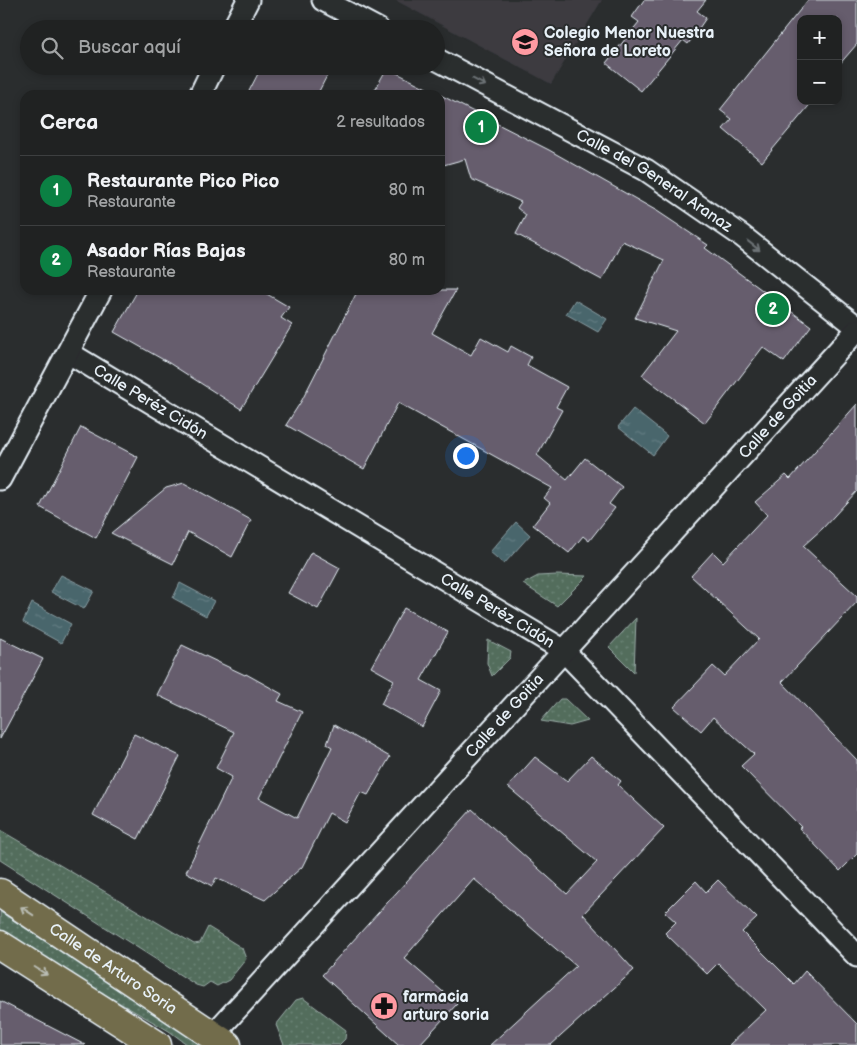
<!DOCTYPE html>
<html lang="es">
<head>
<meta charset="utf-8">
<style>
	:root { --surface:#202222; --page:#2d2f2f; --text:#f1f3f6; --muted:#a2a4a5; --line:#3d3f40; --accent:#0b8043 }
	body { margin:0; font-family:"Balsamiq Sans",sans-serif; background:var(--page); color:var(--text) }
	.controls { position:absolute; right:15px; top:15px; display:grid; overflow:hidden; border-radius:10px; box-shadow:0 2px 8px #0003 }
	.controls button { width:45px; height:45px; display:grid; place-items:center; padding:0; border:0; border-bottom:1px solid var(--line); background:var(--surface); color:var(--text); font:25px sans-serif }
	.you { position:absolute; left:465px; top:455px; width:18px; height:18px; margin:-12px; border:4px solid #fff; border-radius:50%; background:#1a73e8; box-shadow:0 0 0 8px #1a73e833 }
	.badge { display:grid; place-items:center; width:32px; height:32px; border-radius:50%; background:var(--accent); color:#fff; font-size:16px; font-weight:700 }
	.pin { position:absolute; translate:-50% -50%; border:2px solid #fff; box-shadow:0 1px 5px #0006 }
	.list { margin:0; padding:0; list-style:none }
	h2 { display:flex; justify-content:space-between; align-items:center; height:65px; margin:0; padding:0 20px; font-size:21px }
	h2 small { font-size:16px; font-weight:400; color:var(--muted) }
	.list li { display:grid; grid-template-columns:32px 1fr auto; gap:15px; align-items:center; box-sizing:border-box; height:70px; padding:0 20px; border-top:1px solid var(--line) }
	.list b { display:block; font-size:19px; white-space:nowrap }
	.list p { margin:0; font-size:16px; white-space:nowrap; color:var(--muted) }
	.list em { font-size:16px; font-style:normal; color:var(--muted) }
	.icon { flex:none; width:28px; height:28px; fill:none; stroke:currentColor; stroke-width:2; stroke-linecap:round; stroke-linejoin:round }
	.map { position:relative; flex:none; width:857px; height:1045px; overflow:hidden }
	.search { position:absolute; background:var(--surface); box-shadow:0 2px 8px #0003; left:20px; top:20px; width:425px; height:55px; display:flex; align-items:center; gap:12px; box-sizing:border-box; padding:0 18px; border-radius:28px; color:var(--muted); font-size:19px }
	.panel { position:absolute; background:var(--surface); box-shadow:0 2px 8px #0003; left:20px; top:90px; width:425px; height:205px; border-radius:15px }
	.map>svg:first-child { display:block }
	.built { fill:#3c3b41 }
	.green { fill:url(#green-dots); stroke:#9dafaa }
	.water { fill:url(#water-ripples); stroke:#899ea4 }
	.building { fill:#665d6d; stroke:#e8f1f8 }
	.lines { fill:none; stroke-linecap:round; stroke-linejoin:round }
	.minor-casing { stroke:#e8f1f8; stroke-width:25 }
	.primary-casing { stroke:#e8f1f8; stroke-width:31 }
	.minor { stroke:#2a2d2e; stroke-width:21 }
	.primary { stroke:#726c4b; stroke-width:28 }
	.oneway { stroke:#6c7275 }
	.oneway2 { stroke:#b9bcb3 }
	.labels { text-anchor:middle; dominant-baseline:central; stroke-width:4; stroke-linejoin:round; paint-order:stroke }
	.poi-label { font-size:16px; font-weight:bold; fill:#e8f1f8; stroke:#2a2d2e; text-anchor:start }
	.street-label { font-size:16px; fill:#e8f1f8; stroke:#2a2d2e }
</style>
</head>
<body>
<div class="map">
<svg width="857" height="1045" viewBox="0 0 857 1045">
	<defs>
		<pattern id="green-dots" width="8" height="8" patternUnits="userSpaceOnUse" patternTransform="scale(1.25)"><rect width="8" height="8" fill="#526d5c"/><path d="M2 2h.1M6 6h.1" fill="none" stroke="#6b8274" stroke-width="1.8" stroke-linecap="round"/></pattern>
		<pattern id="water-ripples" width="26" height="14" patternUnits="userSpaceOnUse" patternTransform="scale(1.25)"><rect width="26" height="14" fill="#49666c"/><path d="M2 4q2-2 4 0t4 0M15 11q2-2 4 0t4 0" fill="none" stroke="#637c82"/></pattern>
	</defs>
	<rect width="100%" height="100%" fill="#2a2d2e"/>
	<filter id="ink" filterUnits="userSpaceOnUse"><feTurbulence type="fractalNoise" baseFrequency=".02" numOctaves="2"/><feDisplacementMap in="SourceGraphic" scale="10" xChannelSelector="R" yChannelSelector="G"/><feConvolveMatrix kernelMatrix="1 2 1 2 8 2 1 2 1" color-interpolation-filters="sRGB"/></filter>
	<g filter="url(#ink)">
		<!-- built -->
		<path class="built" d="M395 0H602L551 84Z"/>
		<!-- green -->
		<path class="green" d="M557 575 587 576 557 606 523 584 538 576Z
			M636 618 634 672 609 647Z
			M488 640 511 652 510 658 492 676 487 663Z
			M560 699H565L588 721 570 726 541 721Z
			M0 830 194 944 200 943 208 927 242 948 246 959 229 980 217 986 210 982 203 987 196 985 0 860Z
			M0 912 110 981 205 1045H188L169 1031 60 969 0 929Z
			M303 998 346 1030 345 1039 339 1045H284L276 1025 296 1000Z"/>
		<!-- water -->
		<path class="water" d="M575 300 607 319 598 332 566 314Z
			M633 409 667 436 653 455 618 427Z
			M516 522 530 535 504 564 490 552Z
			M61 575 94 591 84 609 51 592Z
			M180 583 214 601 206 616 173 598Z
			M32 603 71 624 61 643 23 622Z"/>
		<!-- building -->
		<path class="building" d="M644 0H706L697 11 706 18 688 44 683 40 641 91 606 63 639 22 632 17Z
			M808 0H857V44L838 66V19H801V101H813L762 162 723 129 732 119 720 110Z
			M262 66H332L317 95H247Z
			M387 68 549 150 657 211 708 245 705 248 811 326 784 362 763 347 705 423 642 375 676 331 635 318 664 260 622 241 602 280 516 234 526 215 517 208 521 202 471 179 465 159 440 166V95H372Z
			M138 290H260L289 307 281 318 292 325 241 409 169 363 114 332Z
			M358 290H456L432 333 471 355 481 337 508 352 511 346 531 357 527 365 567 387 556 407 562 410 537 455 567 480 585 458 622 487 609 504 615 508 589 541 583 536 569 553 533 525 550 503 544 498 552 488 398 403 364 469 286 425 302 400Z
			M857 404V491L823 528 803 546 857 596V602L782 682 857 760V854L840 871 799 828 801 827 741 766 754 754 713 717 701 731 674 707 713 666 724 676 759 639 691 576 713 552 723 562 767 515 755 502 786 475 790 479Z
			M81 427 138 457 96 538 40 507Z
			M184 483 251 520 232 557 188 532 173 564 111 533 166 488Z
			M311 552 340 568 318 609 288 593Z
			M404 608 448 632 421 680 441 691 422 727 381 704 394 680 371 667Z
			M0 638 43 659 0 739Z
			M182 645 245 675 246 674 282 694 278 701 302 712 259 798 297 818 332 747 327 744 334 725 390 757 368 795 361 792 345 822 329 813 302 867 265 900 216 878 212 886 186 872 232 777 216 768 234 732 157 695Z
			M134 734 180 756 138 839 93 815Z
			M591 756 621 781 618 785 664 828 583 914 634 970 551 1045H490L576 966 474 879 404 958 457 1004 419 1045H399L322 975 472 809 567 894 597 862 508 787 535 757 567 781Z
			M718 880 757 918 742 932 794 984 805 971 857 1024V1045H729L766 1010 718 963 707 974 665 933 676 922 665 912 696 881 706 892Z
			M0 1001 85 1045H0Z"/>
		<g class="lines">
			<!-- minor casing -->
			<g class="minor-casing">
				<g id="minor">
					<path d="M323 0 378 29"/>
					<path d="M233 29 248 0"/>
					<path id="s1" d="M436 59 646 170 742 236 857 327"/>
					<path d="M200 95 214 66"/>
					<path id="s2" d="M69 353 563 650 857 956"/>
					<path d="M0 479 101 290"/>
					<path id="s3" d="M214 1034 857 330"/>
				</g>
			</g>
			<!-- primary casing -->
			<g class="primary-casing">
				<g id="primary">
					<path id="s4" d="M0 893 227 1045"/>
					<path d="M0 945 157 1045"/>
				</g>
			</g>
			<!-- minor -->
			<use href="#minor" class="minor"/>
			<!-- primary -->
			<use href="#primary" class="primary"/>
		</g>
		<!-- one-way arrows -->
		<defs><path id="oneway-shaft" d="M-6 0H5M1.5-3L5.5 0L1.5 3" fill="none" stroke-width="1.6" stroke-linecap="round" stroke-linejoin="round" transform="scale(1.25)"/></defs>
		<g class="oneway">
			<use href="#oneway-shaft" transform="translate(479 82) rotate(28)"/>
			<use href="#oneway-shaft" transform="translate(754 246) rotate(38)"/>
		</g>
		<g class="oneway2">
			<use href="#oneway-shaft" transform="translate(27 911) rotate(-147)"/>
			<use href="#oneway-shaft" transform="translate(41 971) rotate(32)"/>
		</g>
	</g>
	<!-- icons -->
	<defs>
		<g id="school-disc" transform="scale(1.4375)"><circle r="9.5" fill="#ff9aa2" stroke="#2a2d2e"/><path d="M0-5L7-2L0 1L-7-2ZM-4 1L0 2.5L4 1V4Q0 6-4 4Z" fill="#111"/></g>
		<g id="pharmacy-disc" transform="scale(1.4375)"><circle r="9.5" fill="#ff9aa2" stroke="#2a2d2e"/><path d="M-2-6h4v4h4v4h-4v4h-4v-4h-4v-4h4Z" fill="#111"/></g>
	</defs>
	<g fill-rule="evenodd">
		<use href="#school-disc" x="525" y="42"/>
		<use href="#pharmacy-disc" x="384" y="1006"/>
	</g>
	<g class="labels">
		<!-- poi labels -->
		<g class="poi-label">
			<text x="544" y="33">Colegio Menor Nuestra<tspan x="544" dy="18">Señora de Loreto</tspan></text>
			<text x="403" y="997">farmacia<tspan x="403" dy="18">arturo soria</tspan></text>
		</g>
		<!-- street labels -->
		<g class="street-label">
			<text stroke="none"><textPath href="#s1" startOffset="250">Calle del General Aranaz</textPath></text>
			<text stroke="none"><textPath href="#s2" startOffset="95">Calle Peréz Cidón</textPath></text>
			<text stroke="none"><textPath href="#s3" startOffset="836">Calle de Goitia</textPath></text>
			<text stroke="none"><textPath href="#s2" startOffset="500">Calle Peréz Cidón</textPath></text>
			<text stroke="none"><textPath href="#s3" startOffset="431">Calle de Goitia</textPath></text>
			<text stroke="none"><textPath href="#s4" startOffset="136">Calle de Arturo Soria</textPath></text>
		</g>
	</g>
</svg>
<div class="controls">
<button>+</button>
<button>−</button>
</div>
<div class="you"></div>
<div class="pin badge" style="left:481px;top:127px">1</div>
<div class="pin badge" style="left:773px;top:309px">2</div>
<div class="search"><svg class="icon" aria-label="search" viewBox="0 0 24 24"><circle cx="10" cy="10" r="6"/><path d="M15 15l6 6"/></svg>Buscar aquí</div>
<section class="panel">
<h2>Cerca<small>2 resultados</small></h2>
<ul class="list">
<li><span class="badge">1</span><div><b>Restaurante Pico Pico</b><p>Restaurante</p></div><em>80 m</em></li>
<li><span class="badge">2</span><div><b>Asador Rías Bajas</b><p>Restaurante</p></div><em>80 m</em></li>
</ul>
</section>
</div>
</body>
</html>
